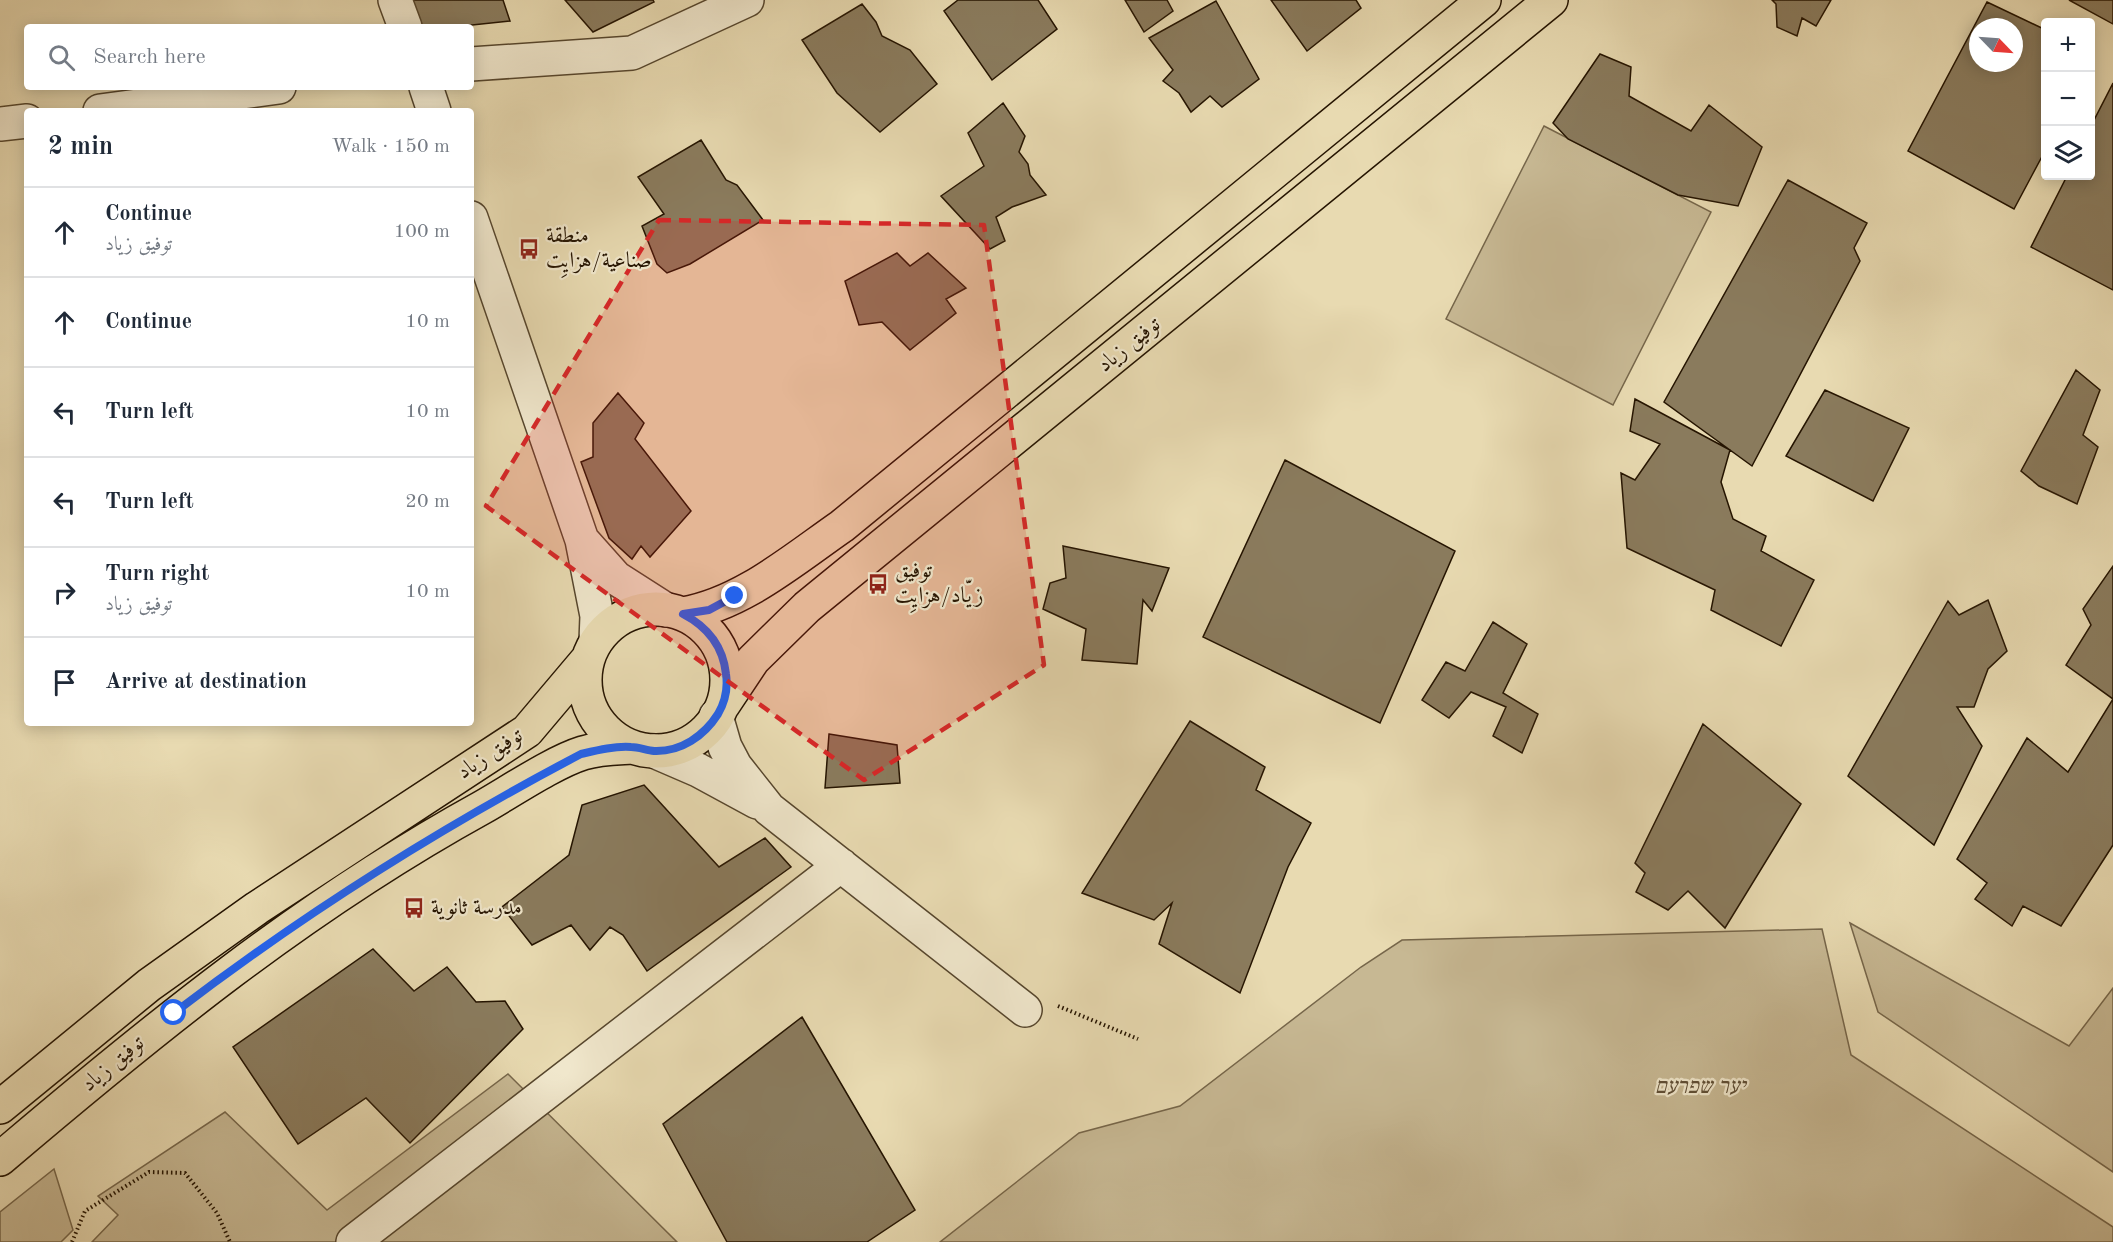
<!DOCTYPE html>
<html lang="en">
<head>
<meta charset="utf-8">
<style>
	:root { --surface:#fff; --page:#f2f2f3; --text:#1f2937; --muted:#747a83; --line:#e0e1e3 }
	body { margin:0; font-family:"Old Standard TT",Amiri,"Frank Ruhl Libre",serif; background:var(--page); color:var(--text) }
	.controls { position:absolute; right:18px; top:18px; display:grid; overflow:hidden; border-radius:6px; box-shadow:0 3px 15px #0003 }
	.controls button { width:54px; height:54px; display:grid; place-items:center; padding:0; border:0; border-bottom:2px solid var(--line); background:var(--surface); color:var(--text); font:30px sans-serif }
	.compass { position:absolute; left:1969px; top:18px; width:54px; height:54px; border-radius:50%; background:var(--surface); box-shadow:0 3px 15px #0003; rotate:115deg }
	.stop { position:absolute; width:18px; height:18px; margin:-14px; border:4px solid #2563eb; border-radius:50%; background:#fff }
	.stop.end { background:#2563eb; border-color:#fff; box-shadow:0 2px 6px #0008 }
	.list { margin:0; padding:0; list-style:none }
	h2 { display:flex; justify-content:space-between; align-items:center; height:78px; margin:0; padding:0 24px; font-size:26px }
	h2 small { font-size:20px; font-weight:400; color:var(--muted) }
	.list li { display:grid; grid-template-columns:39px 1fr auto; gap:18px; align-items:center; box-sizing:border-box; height:90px; padding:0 24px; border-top:2px solid var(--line) }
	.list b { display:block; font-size:22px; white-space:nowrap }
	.list p { margin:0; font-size:20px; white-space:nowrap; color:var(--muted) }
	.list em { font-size:20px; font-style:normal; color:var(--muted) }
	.icon { flex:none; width:33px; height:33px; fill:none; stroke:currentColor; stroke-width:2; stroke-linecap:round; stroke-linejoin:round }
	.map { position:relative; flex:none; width:2113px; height:1242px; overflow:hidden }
	.search { position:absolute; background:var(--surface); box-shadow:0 3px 15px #0003; left:24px; top:24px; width:450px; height:66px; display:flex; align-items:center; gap:15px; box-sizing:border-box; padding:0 21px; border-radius:6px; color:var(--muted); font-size:22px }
	.panel { position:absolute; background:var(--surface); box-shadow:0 3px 15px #0003; left:24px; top:108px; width:450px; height:618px; border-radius:6px }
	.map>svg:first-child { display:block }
	.green { fill:#c7b893; stroke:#76664a; stroke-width:1.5 }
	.building { fill:#8a7b5d; stroke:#251401; stroke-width:1.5; fill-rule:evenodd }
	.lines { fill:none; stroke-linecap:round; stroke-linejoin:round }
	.minor-casing { stroke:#56462d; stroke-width:36 }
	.major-casing { stroke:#251401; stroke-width:36 }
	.path { stroke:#251401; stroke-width:4; stroke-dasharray:1.5 3; stroke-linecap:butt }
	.minor { stroke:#f0e7cc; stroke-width:33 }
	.major { stroke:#e8dab1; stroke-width:33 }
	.route { stroke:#2563eb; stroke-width:8 }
	.marked { fill:#d62828; fill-opacity:0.2; stroke:#d62828; stroke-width:4.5; stroke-dasharray:12 8; stroke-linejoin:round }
	.labels { text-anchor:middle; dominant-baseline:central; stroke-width:4.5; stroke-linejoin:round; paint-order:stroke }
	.poi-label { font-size:22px; fill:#251401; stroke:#f0e7cc; text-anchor:start }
	.street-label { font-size:22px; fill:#251401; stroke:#f0e7cc }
	.park-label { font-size:22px; font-style:italic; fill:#5e4d34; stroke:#f0e7cc }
</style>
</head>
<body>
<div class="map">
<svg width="2113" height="1242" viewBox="0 0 2113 1242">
	<rect width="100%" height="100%" fill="#e8dab1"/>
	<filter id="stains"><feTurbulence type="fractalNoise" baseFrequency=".00333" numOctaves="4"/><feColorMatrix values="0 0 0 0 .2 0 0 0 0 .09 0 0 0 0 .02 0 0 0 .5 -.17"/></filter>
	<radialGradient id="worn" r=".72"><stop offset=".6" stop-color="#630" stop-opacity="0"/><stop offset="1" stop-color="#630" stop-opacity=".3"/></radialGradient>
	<!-- green -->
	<path class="green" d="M1544 126 1711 212 1613 405 1446 319Z
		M1850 923 2069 1046 2113 988V1172L1878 1012Z
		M1822 929 1851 1055 2113 1227V1242H940L1079 1133 1180 1106 1361 967 1402 940Z
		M508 1074 677 1242H92L118 1215 98 1196 225 1112 327 1210Z
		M54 1169 73 1230 61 1242H0V1212Z"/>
	<!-- building -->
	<path class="building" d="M408 0H503L510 21 453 27H422Z
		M565 0H653L654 2 593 32Z
		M958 0H1038L1057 29 992 80 944 11Z
		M1125 0H1167L1173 11 1144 32Z
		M1271 0H1356L1361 8 1307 51Z
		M1772 0H1831L1816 26 1802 18 1797 36 1777 27 1776 4Z
		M2069 0H2113V24Z
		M1216 1 1259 79 1222 107 1210 96 1191 112 1179 93 1163 81 1173 70 1149 38Z
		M1987 2 2046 30V149L2014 209 1908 151ZM1978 27H2014V63H1978Z
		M862 4 876 22 882 36 910 50 937 84 880 132 837 93 802 40Z
		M1600 54 1631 67 1629 96 1691 131 1709 105 1762 147 1738 206 1678 195 1568 139 1553 123Z
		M2113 83V290L2031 247 2067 176H2090V128Z
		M1003 103 1025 136 1019 152 1028 164 1030 175 1046 195 1012 207 996 217 1005 241 990 249 941 196 984 166 968 133Z
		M701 140 726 180 737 185 763 220 690 264 667 273 657 264 642 226 664 214 638 177Z
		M1788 180 1867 223 1854 248 1860 261 1752 466 1664 402Z
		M897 253 910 266 928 253 966 288 946 299 956 313 910 350 882 322 859 325 845 281Z
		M2076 370 2100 390 2083 435 2098 447 2077 504 2039 486 2021 471Z
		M1825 390 1909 428 1873 501 1786 456Z
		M618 393 644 423 635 439 691 511 650 557 641 546 632 559 609 538 581 462 593 457V423Z
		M1635 399 1730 450 1721 482 1733 519 1766 536 1761 551 1814 580 1781 646 1711 610 1715 590 1627 548 1621 473 1635 480 1660 444 1630 431Z
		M1285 460 1455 551 1380 723 1203 637Z
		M1063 546 1169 568 1152 611 1143 600 1137 664 1082 660 1086 629 1043 609 1050 583 1066 578Z
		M2113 566V699L2066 665 2091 625 2083 609Z
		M1988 600 2007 651 1988 669 1974 707H1957L1982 746 1934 845 1848 776 1948 601 1959 615Z
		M1493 622 1527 644 1503 693 1538 714 1522 753 1493 736 1506 707 1471 692 1449 718 1422 700 1446 662 1465 671Z
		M2113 699V845L2061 926 2023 906 2012 926 1975 899 1987 883 1957 859 2027 738 2068 772Z
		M1190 721 1265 767 1256 790 1311 823 1288 867 1240 993 1159 944 1172 903 1154 920 1082 893Z
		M1703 724 1801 804 1725 928 1688 891 1668 910 1636 892 1645 873 1635 863Z
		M829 734 897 745 900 783 825 788Z
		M644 785 719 867 765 838 791 867 647 971 623 935 610 927 590 950 571 925 532 945 502 907 569 855 582 805Z
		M373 949 414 991 447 967 476 1002 505 1001 523 1029 410 1143 366 1098 298 1144 233 1047Z
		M802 1017 915 1210 867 1242H727L663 1124Z"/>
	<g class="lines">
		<!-- minor casing -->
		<g class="minor-casing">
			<path id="minor" d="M395 0 405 27
				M471 64 632 53 747 0
				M426 87 434 111
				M100 111 279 87
				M0 124 27 121
				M471 218 582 540 597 616 596 641
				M583 541 616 578 666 610
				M716 716 725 747 735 766 769 809 1025 1010
				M654 751 698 770 757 802
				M353 1242 841 865"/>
		</g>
		<!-- major casing -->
		<g class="major-casing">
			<path id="major" d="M585 680a71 71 0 1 1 142 0a71 71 0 1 1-142 0Z
				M683 614C742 604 793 560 842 526L1484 0
				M723 705 753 660 807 607 1551 0
				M0 1107 149 985 257 908 527 731 587 660
				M0 1159C154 1028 305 905 483 807 511 791 554 762 583 753 599 748 615 748 632 747"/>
		</g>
		<!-- path -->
		<path class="path" d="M1058 1006 1138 1039
			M72 1242 85 1211 149 1172 185 1173 217 1213 230 1242"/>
		<!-- minor -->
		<use href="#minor" class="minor"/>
		<!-- major -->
		<use href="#major" class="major"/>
	</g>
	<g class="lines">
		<!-- route -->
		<path class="route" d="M174 1013C302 915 438 829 581 754 598 750 614 746 631 747 638 747 646 750 654 751 681 752 704 736 718 714 725 702 728 688 726 674 723 646 708 627 683 614L709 610 735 596"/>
	</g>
	<!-- marked area -->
	<path class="marked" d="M659 220 984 225 1044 665 864 780 486 506Z"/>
	<!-- icons -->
	<defs>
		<g id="bus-bare" transform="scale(1.62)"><path d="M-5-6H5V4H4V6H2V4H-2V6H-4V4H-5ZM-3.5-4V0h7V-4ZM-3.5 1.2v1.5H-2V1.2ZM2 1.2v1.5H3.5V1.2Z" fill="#8f2418" stroke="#f0e7cc" stroke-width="2.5" paint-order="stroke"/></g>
	</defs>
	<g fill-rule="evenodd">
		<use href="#bus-bare" x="529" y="249"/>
		<use href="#bus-bare" x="878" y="584"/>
		<use href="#bus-bare" x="414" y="908"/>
	</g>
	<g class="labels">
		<!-- poi labels -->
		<g class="poi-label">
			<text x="546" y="236">منطقة<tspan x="546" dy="25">صناعية/هزايِت</tspan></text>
			<text x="895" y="571">توفيق<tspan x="895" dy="25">زيّاد/هزايِت</tspan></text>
			<text x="431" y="908">مدرسة ثانوية</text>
		</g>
		<!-- street labels -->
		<g class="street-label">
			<text transform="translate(1129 345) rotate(-39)">توفيق زياد</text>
			<text transform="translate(490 754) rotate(-34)">توفيق زياد</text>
			<text transform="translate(113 1064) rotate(-40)">توفيق زياد</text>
		</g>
		<!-- park labels -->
		<g class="park-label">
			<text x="1700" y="1087">יער שפרעם</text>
		</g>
	</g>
	<rect width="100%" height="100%" filter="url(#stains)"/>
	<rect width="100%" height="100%" fill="url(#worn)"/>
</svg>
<div class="controls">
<button>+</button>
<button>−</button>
<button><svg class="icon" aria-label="layers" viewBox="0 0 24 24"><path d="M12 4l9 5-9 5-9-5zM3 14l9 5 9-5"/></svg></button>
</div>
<svg class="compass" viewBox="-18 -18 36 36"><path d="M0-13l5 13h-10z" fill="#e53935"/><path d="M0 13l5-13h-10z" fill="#747a83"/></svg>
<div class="stop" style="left:174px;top:1013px"></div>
<div class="stop end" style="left:735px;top:596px"></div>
<div class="search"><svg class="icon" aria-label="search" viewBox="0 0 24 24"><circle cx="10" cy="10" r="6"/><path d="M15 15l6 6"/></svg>Search here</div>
<section class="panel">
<h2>2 min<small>Walk · 150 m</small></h2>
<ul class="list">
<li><svg class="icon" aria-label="ahead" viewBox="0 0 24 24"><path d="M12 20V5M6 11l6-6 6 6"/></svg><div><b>Continue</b><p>توفيق زياد</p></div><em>100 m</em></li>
<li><svg class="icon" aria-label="ahead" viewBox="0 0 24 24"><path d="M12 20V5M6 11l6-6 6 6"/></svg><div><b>Continue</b></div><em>10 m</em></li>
<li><svg class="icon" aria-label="left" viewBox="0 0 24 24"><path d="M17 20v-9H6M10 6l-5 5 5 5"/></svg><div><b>Turn left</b></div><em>10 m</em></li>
<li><svg class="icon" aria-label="left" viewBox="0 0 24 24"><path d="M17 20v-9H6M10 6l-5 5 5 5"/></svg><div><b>Turn left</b></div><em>20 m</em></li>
<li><svg class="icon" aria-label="right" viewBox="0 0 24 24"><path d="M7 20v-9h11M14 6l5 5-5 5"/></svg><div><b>Turn right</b><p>توفيق زياد</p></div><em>10 m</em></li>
<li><svg class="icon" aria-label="arrive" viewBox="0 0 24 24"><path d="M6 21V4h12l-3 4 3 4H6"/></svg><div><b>Arrive at destination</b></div></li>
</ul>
</section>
</div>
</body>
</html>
